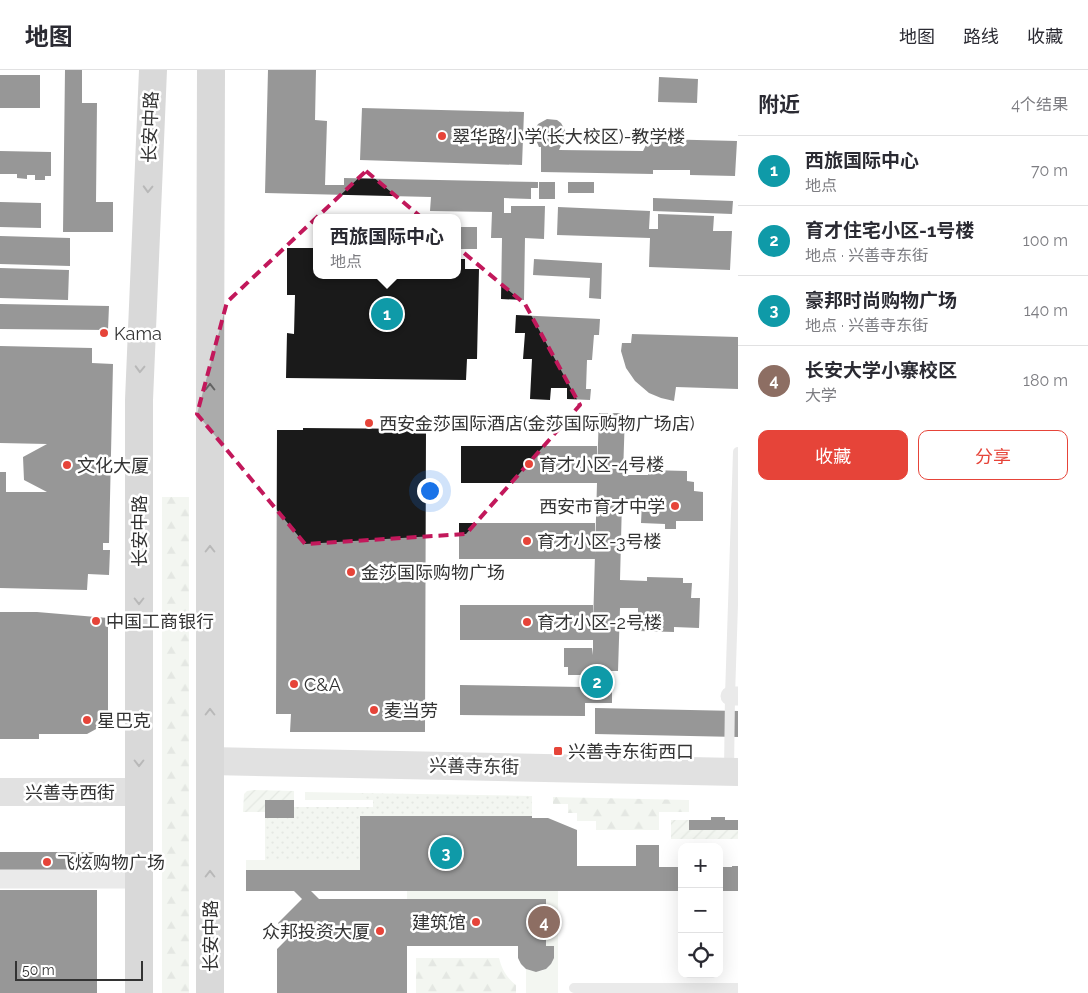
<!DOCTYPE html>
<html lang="zh">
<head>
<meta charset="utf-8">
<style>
	:root { --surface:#fff; --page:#f2f2f3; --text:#2b2b33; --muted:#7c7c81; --line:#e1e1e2; --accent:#e64439 }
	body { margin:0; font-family:Raleway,"Noto Sans SC",sans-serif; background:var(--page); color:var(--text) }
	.controls { position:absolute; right:15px; bottom:15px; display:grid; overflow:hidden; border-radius:10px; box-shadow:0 5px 20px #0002 }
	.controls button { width:45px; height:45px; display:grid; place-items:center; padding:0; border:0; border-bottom:1px solid var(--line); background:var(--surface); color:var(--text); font:25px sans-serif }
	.scale { position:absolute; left:15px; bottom:12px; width:128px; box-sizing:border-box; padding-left:5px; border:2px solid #333; border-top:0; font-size:14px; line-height:18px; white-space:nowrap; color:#333; -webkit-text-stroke:4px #fff; paint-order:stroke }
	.you { position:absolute; left:429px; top:420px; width:18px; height:18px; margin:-12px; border:4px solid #fff; border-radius:50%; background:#1a73e8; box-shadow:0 0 0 8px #1a73e833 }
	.badge { display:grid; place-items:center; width:32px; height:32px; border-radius:50%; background:var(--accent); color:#fff; font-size:16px; font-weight:700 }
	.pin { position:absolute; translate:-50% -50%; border:2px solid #fff; box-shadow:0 1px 5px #0006 }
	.popup { position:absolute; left:313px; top:144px; width:148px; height:65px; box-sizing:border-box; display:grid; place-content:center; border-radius:10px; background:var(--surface); filter:drop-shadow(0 1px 4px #0005); font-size:16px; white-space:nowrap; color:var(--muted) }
	.popup b { font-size:19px; color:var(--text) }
	.popup::after { content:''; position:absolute; left:50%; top:100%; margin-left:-10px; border:10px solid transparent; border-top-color:var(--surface) }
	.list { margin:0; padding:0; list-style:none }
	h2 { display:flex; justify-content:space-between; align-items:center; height:65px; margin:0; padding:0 20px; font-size:21px }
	h2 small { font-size:16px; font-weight:400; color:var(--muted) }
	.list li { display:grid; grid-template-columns:32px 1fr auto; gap:15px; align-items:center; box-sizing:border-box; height:70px; padding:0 20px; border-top:1px solid var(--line) }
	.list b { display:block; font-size:19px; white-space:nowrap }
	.list p { margin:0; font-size:16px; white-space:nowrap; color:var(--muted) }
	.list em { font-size:16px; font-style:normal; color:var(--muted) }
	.actions { display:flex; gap:10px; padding:15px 20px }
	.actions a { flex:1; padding:11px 0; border:1px solid var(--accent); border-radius:10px; text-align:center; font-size:18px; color:var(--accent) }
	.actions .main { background:var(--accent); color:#fff }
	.icon { flex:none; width:28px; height:28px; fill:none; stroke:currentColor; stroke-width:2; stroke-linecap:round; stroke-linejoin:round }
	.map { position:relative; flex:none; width:738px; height:923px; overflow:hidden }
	header { display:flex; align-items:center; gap:30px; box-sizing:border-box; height:70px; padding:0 25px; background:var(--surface); border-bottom:1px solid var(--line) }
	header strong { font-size:24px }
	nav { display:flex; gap:28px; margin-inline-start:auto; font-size:18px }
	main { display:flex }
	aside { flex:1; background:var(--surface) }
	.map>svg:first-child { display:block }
	.grass { fill:#e4ecdf }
	.forest { fill:url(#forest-firs) }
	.park { fill:url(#park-dots) }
	.garden { fill:url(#garden-furrows) }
	.building { fill:#1a1a1a }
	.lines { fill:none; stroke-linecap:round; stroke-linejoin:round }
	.lane { stroke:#d0d0d0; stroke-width:10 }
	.street { stroke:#d0d0d0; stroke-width:19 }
	.secondary { stroke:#bdbdbd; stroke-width:28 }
	.primary { stroke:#ababab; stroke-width:28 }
	.oneway { stroke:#636363 }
	.marked { fill:none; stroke:#c2185b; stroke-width:4; stroke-dasharray:10 6; stroke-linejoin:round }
	.poi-dot { fill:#e64439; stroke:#fff; stroke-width:2 }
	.labels { text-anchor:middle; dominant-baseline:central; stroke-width:5; stroke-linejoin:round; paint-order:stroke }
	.street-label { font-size:18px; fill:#333; stroke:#fff }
	.poi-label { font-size:18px; fill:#333; stroke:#fff; text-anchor:start }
</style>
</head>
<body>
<header>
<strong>地图</strong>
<nav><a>地图</a><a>路线</a><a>收藏</a></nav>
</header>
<main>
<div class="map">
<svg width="738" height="923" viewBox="0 0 738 923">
	<defs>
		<pattern id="forest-firs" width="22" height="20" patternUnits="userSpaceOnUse" patternTransform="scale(1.25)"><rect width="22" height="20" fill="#e4ecdf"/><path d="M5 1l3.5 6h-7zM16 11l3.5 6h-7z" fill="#c4cbc0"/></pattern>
		<pattern id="park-dots" width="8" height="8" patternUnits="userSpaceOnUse" patternTransform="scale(1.25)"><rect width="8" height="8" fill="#e4ecdf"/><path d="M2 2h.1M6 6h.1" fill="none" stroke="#c4cbc0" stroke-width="1.8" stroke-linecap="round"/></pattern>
		<pattern id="garden-furrows" width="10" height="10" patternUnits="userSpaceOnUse" patternTransform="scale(1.25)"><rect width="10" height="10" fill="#e4ecdf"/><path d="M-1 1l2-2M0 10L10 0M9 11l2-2" fill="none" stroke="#c4cbc0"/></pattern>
	</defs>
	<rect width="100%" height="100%" fill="#fff"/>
	<!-- grass -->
	<path class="grass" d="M305 722 360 723V730H305Z
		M246 790H360V800H246Z
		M407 821H558V923H526V899C536 904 550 902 553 889 554 885 554 880 554 876H546V829H407Z"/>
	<!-- forest -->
	<path class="forest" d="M162 427H189V923H162Z
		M553 727 689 730V742H659V760H596V751H577V743H568V734H553Z
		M416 888H499C502 900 507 908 516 915V923H416Z"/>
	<!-- park -->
	<path class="park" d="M360 723 532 726V746H360V790H265V748H293L294 737H373V730H360Z"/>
	<!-- garden -->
	<path class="garden" d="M254 720 294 721V730H266L265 742H243L244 724 247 721Z
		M671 750H689V760H738V769H671Z"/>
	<!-- building -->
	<path class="building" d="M65 0H82V33H97L96 132H113V162H63Z
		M268 0H316L315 50 327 51 325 115H344V108L538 112V118H531V129L504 128V143H511V136H545L544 169 525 168 524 230 501 229 502 168H491L492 142 430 141 431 127 265 123Z
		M0 5H40V38H0Z
		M659 7 698 9 697 33 658 32Z
		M362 38 524 42 522 95 360 90Z
		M547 49 557 50 561 53 565 60 566 65 559 80 643 81 646 75 651 71 657 69 737 71 735 106 690 105V100H653V104L541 102V77H539L536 70V58L538 54Z
		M0 81 51 82V106H45V110H35V105H27V109L17 108V104H0Z
		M539 112H555V129H539Z
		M568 112H594V123H568Z
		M653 128 733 131 732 144 653 141Z
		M0 132 41 133V158L0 157Z
		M558 137 650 141 649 159H658V144L714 146 713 161H732L730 200 649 197 650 168 557 165Z
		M457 157H477V179H457Z
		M0 166 70 168V196L0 194Z
		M287 178H317V205H457V189H465V199H479L477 289H467L466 310 286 308 287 263 294 264 295 225H287Z
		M534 189 602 193 601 229 589 228 590 208 533 205Z
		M0 198 69 200 68 230 0 228Z
		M0 234 109 236 108 260 0 259Z
		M516 245 600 249 599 265H594L592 290H587L586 319H591L590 330 567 329V318H551L550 330 530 329 532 289H523L525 263H515Z
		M632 264 738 267V319L676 317 674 331 661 328 649 323 635 311 626 298 621 281 622 273H631Z
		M0 276 92 278V293L113 294 109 473H103V480H110L109 505 88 504 87 520 0 518V402H6V422H47L24 410 23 387 47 374 0 373Z
		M599 343H625L623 405H648V400L687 401V411L694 412V421L703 422V451H676V459H665V454L641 453 642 432 622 431 620 510 647 511V507L683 508V513H692L691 528H700L699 558 674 557V562L638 561V538H620L618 601H607V609H612V633H585V646L460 645V615L582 617V605H568V597H564V578H592L593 585V570H460V535H593V556L597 413H461V376H597V404Z
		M303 358 426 359 425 662H290L291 644H276L277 360H303Z
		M459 453H595V489H459Z
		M0 542H37L108 548V644L104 652 98 658 87 664H39V669H0Z
		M595 638 738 641V667L595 664Z
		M265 730H294V748H265Z
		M360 746H532V748H548L577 760V796H636V775H659V797H682V821H311L319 829H546V876H554V888L551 894 546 899 536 902 526 899 521 894 518 888V876H407V923H277V879L290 866 278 853 302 829 294 821H246V800H360Z
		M711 747H725V750H738V760H689V750H711Z
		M0 782H94V803H0Z
		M732 796H738V821H719V797H732Z
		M0 820H97V923H0Z"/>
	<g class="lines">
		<!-- lane -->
		<path class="lane" d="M729 701 730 626 738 382
			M574 918H738"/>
		<!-- street -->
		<path class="street" d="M730 626H738
			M0 809H139"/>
		<!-- secondary -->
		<path class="secondary" d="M210 691 738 702
			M0 722H139"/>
		<!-- primary -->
		<path class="primary" d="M139 923V330L153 0
			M210 923V330L211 0"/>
	</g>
	<!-- one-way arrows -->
	<defs><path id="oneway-chevron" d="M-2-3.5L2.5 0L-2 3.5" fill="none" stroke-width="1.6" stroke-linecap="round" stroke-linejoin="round" transform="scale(1.25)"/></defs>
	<g class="oneway">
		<use href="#oneway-chevron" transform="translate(148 119) rotate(92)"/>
		<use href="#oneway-chevron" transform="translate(140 299) rotate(92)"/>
		<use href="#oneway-chevron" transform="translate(210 317) rotate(-90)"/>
		<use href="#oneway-chevron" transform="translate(210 479) rotate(-90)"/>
		<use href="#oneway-chevron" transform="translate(139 531) rotate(90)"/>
		<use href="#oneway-chevron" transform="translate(210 642) rotate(-90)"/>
		<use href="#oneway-chevron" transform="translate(139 693) rotate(90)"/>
		<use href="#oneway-chevron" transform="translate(210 804) rotate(-90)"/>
	</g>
	<!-- marked area -->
	<path d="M0 0H738V923H0ZM366 101 525 234 580 335 466 464 305 474 197 344 227 232Z" fill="#fff" fill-opacity=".55" fill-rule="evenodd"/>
	<path class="marked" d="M366 101 525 234 580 335 466 464 305 474 197 344 227 232Z"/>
	<!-- markers -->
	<g class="poi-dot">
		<circle cx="442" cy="66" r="5"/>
		<circle cx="104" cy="263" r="5"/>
		<circle cx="369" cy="353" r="5"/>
		<circle cx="529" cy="394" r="5"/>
		<circle cx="67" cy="395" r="5"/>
		<circle cx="675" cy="436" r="5"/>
		<circle cx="527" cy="471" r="5"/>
		<circle cx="351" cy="502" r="5"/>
		<circle cx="96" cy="551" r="5"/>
		<circle cx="527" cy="552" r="5"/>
		<circle cx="294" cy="614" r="5"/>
		<circle cx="374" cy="640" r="5"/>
		<circle cx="87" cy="650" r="5"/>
		<rect x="553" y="676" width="10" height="10" rx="2.5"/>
		<circle cx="47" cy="792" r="5"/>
		<circle cx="476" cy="852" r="5"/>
		<circle cx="380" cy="861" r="5"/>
	</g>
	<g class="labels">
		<!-- street labels -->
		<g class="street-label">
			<text transform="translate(150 57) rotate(-88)">长安中路</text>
			<text transform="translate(139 461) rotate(-90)">长安中路</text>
			<text transform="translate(474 696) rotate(1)">兴善寺东街</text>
			<text x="70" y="722">兴善寺西街</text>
			<text transform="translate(210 866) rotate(-90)">长安中路</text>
		</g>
		<!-- poi labels -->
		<g class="poi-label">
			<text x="452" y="66">翠华路小学(长大校区)-教学楼</text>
			<text x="114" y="263">Kama</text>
			<text x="379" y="353">西安金莎国际酒店(金莎国际购物广场店)</text>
			<text x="539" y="394">育才小区-4号楼</text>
			<text x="77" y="395">文化大厦</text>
			<text x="665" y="436" text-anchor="end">西安市育才中学</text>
			<text x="537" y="471">育才小区-3号楼</text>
			<text x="361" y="502">金莎国际购物广场</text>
			<text x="106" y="551">中国工商银行</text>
			<text x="537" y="552">育才小区-2号楼</text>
			<text x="304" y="614">C&amp;A</text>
			<text x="384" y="640">麦当劳</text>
			<text x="97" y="650">星巴克</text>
			<text x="568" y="681">兴善寺东街西口</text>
			<text x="57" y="792">飞炫购物广场</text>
			<text x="466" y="852" text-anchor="end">建筑馆</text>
			<text x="370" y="861" text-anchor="end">众邦投资大厦</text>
		</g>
	</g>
</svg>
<div class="controls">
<button>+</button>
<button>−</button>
<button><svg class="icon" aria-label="locate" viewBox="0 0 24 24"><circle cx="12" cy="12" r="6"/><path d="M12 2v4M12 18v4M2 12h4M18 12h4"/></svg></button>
</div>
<div class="scale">50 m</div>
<div class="you"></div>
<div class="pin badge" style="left:387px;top:244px;background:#0f9aa8">1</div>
<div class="popup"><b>西旅国际中心</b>地点</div>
<div class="pin badge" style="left:597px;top:612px;background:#0f9aa8">2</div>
<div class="pin badge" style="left:446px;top:783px;background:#0f9aa8">3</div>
<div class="pin badge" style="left:544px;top:852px;background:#8d6e63">4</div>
</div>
<aside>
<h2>附近<small>4个结果</small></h2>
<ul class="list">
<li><span class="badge" style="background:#0f9aa8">1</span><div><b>西旅国际中心</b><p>地点</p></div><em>70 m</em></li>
<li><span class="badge" style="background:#0f9aa8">2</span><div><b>育才住宅小区-1号楼</b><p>地点 · 兴善寺东街</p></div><em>100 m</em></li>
<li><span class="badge" style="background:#0f9aa8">3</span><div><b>豪邦时尚购物广场</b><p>地点 · 兴善寺东街</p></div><em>140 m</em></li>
<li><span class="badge" style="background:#8d6e63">4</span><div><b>长安大学小寨校区</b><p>大学</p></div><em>180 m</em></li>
</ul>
<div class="actions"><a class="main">收藏</a><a>分享</a></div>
</aside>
</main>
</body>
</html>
